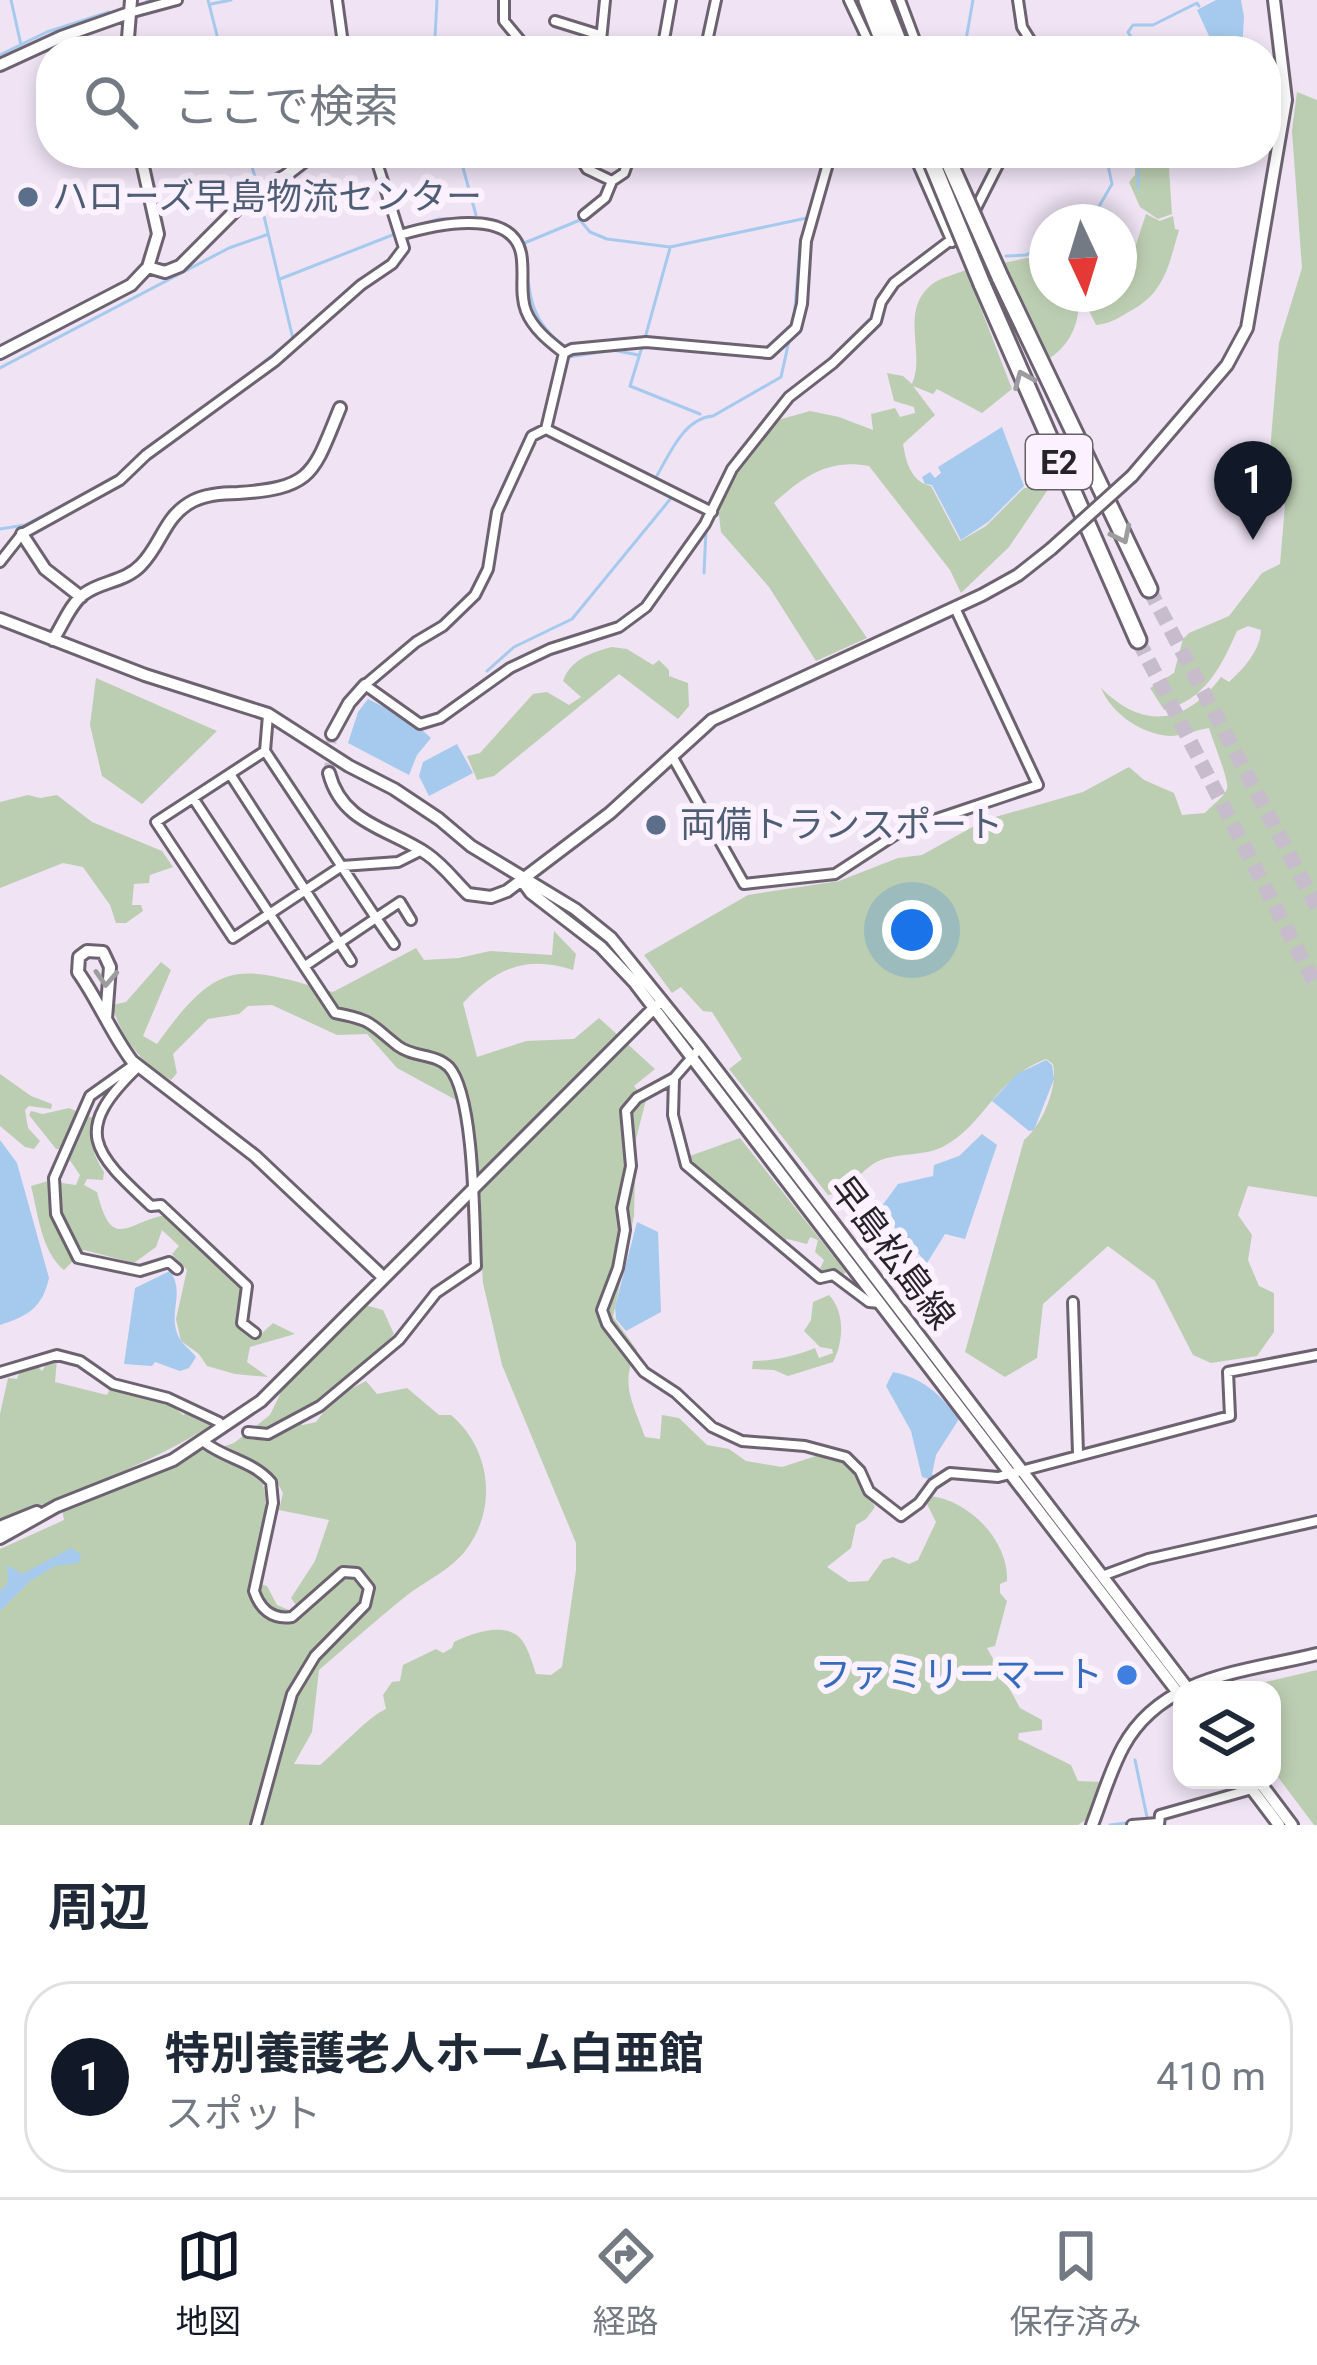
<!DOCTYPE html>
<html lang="ja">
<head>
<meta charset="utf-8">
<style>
	:root { --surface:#fff; --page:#f6f6f7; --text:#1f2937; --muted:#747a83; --line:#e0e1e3; --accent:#111827 }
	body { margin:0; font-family:Roboto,"Noto Sans JP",sans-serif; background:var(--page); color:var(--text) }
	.controls { position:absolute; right:36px; bottom:36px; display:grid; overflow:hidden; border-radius:24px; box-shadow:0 6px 18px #0003 }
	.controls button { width:108px; height:108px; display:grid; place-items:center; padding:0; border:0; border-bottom:3px solid var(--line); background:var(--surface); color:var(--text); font:60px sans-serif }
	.compass { position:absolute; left:1029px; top:204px; width:108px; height:108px; border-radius:50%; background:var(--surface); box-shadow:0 6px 18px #0003; rotate:176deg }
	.you { position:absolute; left:912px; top:930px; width:42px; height:42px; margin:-30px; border:9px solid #fff; border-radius:50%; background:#1a73e8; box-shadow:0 0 0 18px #1a73e833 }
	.badge { display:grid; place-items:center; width:78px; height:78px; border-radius:50%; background:var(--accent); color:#fff; font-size:39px; font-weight:700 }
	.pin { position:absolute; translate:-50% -99px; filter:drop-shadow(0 3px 6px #0008) }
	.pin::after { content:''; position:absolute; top:63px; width:42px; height:36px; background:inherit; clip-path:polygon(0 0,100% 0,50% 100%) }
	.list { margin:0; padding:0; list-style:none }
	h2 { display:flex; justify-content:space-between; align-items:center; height:156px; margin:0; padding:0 48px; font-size:51px }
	h2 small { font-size:39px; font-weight:400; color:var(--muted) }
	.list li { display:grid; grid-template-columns:78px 1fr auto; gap:36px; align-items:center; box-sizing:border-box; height:192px; margin:0 24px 24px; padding:0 24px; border:3px solid var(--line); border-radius:48px }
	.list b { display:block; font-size:45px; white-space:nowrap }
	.list p { margin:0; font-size:39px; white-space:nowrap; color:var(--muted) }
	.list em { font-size:39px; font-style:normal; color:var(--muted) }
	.icon { flex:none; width:66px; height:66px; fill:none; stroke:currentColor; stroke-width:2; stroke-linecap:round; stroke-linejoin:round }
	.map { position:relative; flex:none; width:1317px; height:1825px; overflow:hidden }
	.search { position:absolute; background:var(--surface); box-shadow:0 6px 18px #0003; left:36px; right:36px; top:36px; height:132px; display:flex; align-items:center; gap:30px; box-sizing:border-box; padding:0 42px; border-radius:48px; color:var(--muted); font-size:45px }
	.sheet { height:372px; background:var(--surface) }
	nav { display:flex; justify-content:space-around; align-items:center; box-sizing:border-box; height:168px; border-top:3px solid var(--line); background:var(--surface); font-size:33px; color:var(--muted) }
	nav a { display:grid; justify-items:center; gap:6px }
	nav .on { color:var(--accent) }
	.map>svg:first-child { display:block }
	.green { fill:#bcceb2 }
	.water { fill:#a5caee }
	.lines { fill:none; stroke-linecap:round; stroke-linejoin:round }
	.stream { stroke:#a5caee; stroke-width:3 }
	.secondary-tunnel { stroke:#c7bccb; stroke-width:10; stroke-dasharray:10 5; stroke-linecap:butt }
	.highway-tunnel { stroke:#c7bccb; stroke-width:15; stroke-dasharray:15 8; stroke-linecap:butt }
	.street-casing { stroke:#6d6270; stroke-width:14 }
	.secondary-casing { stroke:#6d6270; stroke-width:16 }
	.highway-casing { stroke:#6d6270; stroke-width:21 }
	.street { stroke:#fff; stroke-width:8 }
	.secondary { stroke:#fff; stroke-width:10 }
	.highway { stroke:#fff; stroke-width:15 }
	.secondary-bridge-casing { stroke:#6d6270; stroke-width:16; stroke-linecap:butt }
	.highway-bridge-casing { stroke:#6d6270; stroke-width:21; stroke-linecap:butt }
	.secondary-bridge { stroke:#fff; stroke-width:10 }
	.highway-bridge { stroke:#fff; stroke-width:15 }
	.oneway { stroke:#9d9c9e }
	.service-dot { fill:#5c6f8a; stroke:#fbf1ff; stroke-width:4.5 }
	.shop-dot { fill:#3f7fe0; stroke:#fbf1ff; stroke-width:4.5 }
	.labels { text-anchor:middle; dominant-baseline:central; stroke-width:12; stroke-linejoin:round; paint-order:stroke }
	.shield { fill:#fbf1ff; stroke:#666068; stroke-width:3 }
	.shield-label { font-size:33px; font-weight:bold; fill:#262228 }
	.service-label { font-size:36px; fill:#4e5e75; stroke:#fbf1ff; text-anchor:start }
	.street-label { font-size:36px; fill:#262228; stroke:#fbf1ff }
	.shop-label { font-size:36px; fill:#366cbe; stroke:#fbf1ff; text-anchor:end }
</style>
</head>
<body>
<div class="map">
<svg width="1317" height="1825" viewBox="0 0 1317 1825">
	<rect width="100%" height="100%" fill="#efe3f4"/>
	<!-- green -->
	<path class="green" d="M1297 92 1317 100V1197L1248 1186 1238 1215 1252 1235 1248 1260 1259 1286 1274 1293V1332L1257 1356 1211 1363 1193 1355 1155 1281 1108 1246 1043 1304 1037 1358 1005 1377 965 1352 1024 1140C1042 1125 1058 1088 1053 1064L1046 1059C996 1078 986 1122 946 1145 925 1158 893 1151 873 1164 856 1175 850 1194 828 1195L729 1069 742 1059 712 1012 703 1011 681 987 672 993 644 955 748 895 839 881 898 858 922 855 985 820 1083 792 1129 767 1144 780 1174 793 1182 815 1205 813C1211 806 1224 797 1227 789 1230 782 1212 739 1209 728 1197 730 1182 736 1170 736 1141 734 1112 714 1101 688 1143 730 1185 725 1221 677L1229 682C1244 668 1260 651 1261 630L1248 626 1237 631C1221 667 1205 700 1164 710L1150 688 1174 673 1183 639 1189 633 1229 616 1262 573 1280 564 1285 506 1269 463 1279 343 1302 268 1292 131Z
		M1123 153H1177L1169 169 1172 214 1158 219 1140 207 1129 182 1135 175V161L1122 159Z
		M1146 214 1160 221 1173 216 1175 229 1179 230C1169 264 1165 292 1132 310 1120 317 1110 324 1096 325L1081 294H1119V275L1129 266Z
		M1032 257 1047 262V294H1078C1081 320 1072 343 1050 358L1003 263Z
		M966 270 1012 389 982 413 937 389 933 394 913 386 935 415 903 444C906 462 911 482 931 486L960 541 986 526 1024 488H1049L1009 547 961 593 950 570 869 466C829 458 802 477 774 503L867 638 816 661 769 587 721 532 718 508 735 471 778 420 810 411 839 417 873 430 871 414 895 408 900 417 915 413 914 407 894 401 887 373 903 376 912 384C926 353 899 312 931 285 939 278 956 274 966 270Z
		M612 647 627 649 653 665 659 660 669 670V676L688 683 689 706 678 719 619 674 494 776 477 780 467 756 480 753 533 694 547 692 569 705 581 697 563 681C570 660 592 652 612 647Z
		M96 678 217 731 142 804 102 776 90 725Z
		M28 795 40 798 57 795 92 822 162 851 173 867 150 875 149 883 134 884 132 905H141L143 911 126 923H116L110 905 83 867 63 863 0 888V802Z
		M554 931 576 954 573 970C527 955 496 968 463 1003L477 1057 526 1041 574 1039 599 1018 655 1069 634 1086 646 1100 636 1139 634 1216 613 1317 637 1350C619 1383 633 1403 645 1437L660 1439 662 1415 679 1418 707 1445 729 1449 746 1461 782 1467 816 1456 838 1459 857 1474 875 1507 866 1519 856 1525 851 1548 827 1567 849 1582 868 1581 883 1560 893 1557 909 1564 918 1560 936 1522 926 1502 930 1496C969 1500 1009 1541 1007 1581L1000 1584V1593L1007 1601 995 1646 987 1648 1020 1708 1042 1720V1730L1019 1733 1018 1739 1071 1765 1078 1781 1102 1782 1087 1819 1078 1825H0V1549L64 1520 62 1509 142 1480 203 1450C219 1457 241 1462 255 1473 279 1491 255 1556 250 1581L267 1586 277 1605 289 1610 296 1605 291 1598 315 1561 329 1520 279 1510 283 1493C263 1451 241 1470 222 1447L234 1443 270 1415 283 1388 365 1305 383 1310 394 1334C367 1366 333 1395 295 1413L296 1422 303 1425 316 1422 335 1397 366 1381 377 1394 407 1388 439 1415H451C491 1449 498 1508 466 1550 452 1569 424 1582 406 1596 376 1620 348 1645 319 1670L312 1732 294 1764 320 1765C337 1751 369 1716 386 1709L383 1695 392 1682 400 1681 403 1665 436 1649 443 1653 452 1648 454 1642C470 1634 504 1621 520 1638 528 1646 532 1663 536 1674L551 1675 562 1667 576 1570V1543L502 1365 483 1283 477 1195 456 1100 397 1068 367 1034 337 1035 272 1005 248 1006 239 1014 208 1019 173 1054 177 1073 171 1080C140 1062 122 1039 112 1005L126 1002 161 962 171 970 143 1036 157 1044C219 957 239 965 333 992L416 948 424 960 459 958 490 951 552 955Z
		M0 1074 31 1096 52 1104 51 1109 29 1106 25 1110 28 1128 40 1141 34 1149 25 1147 0 1126Z
		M69 1108 95 1119C89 1142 92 1153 104 1172L103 1180 87 1179 84 1185 97 1192C112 1252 126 1223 165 1215L244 1286 239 1324 249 1335 262 1333 273 1323 295 1334 250 1347 247 1362 268 1377 235 1374 207 1366 199 1354 181 1341 176 1319 187 1270 172 1254 179 1246 162 1230 156 1247 134 1263 84 1250 64 1270C41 1251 38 1213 31 1186L48 1181 76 1185 80 1175 67 1156 75 1138 68 1134 62 1149H56L29 1115 31 1111 43 1114Z
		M740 1138 846 1272 843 1275 833 1268 819 1271 824 1260 815 1252 818 1240 810 1237 807 1244 787 1239 782 1242 690 1165 687 1157Z
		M829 1295C845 1312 844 1341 833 1362L788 1376 774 1370 752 1369 753 1361C774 1361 799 1355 815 1348L819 1358 833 1353 832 1349 820 1347 804 1331 811 1320 813 1302Z
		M57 1359 55 1382 107 1395 111 1386C139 1393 163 1397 183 1415L189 1412 215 1423C148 1465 74 1492 0 1522V1414L8 1378 17 1379 20 1370 35 1364 42 1371 48 1361Z
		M1317 1670V1825H1314L1272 1769V1690H1232Z"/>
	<!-- water -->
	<path class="water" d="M1216 0H1241L1244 17 1242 51H1216L1197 10Z
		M1002 427 1024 486 988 522 961 540 932 485 925 484 922 477 930 472 935 478 941 473 938 467Z
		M368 699 413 722 431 738 417 755 409 775 348 743 358 712Z
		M457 744 473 773 429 796 419 776 423 762Z
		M1046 1060 1052 1065 1054 1079 1034 1130 1029 1131 992 1101 1017 1074Z
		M982 1134 997 1145 965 1239 945 1234 927 1263 879 1210 898 1184 933 1176 934 1165 959 1156Z
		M0 1140 17 1163 49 1278C42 1309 27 1316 0 1325Z
		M637 1222 658 1232 661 1312 626 1331 616 1319 615 1307Z
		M170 1271C185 1293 169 1310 177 1333 180 1343 190 1349 196 1357L189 1368 180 1371 155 1362 152 1366 124 1364 135 1288Z
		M893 1372C923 1378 940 1394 959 1419L936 1455 932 1474 936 1477 932 1480 922 1477 911 1431 886 1386Z
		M71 1548 81 1554 79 1563 55 1566 30 1581 0 1611V1592L8 1583 7 1565 22 1574Z"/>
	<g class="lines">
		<!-- stream -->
		<path class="stream" d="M11 0 21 45
			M208 0 221 51
			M856 0 862 15
			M1013 0 1016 24 1027 46
			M147 1 152 0
			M211 4 231 0
			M862 15 877 51
			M398 51 435 37 437 0
			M433 51 434 39
			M854 51 859 32
			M964 51 973 0
			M1140 51 1128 32 1133 25H1153L1197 3 1199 6
			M0 55 47 32 109 12
			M248 153 257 184
			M459 153 476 215
			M918 153 946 219
			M963 153 958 163 976 204
			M1138 188 1139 153
			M262 195 292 178 325 153
			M1090 222 1112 184 1106 156 1138 158
			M402 230 439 219 483 220
			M522 244 580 220 590 232 607 239 670 247 807 218
			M1006 256 1026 255 1047 246
			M526 260C529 298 532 322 564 346
			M280 279 395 234
			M794 320 800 245 826 153
			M645 338 670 248
			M642 347 630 386 700 414
			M569 357 613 350 638 355
			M0 368 229 248 266 235
			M223 394 293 339 259 195
			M706 505 655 479C669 456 683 418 713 416L781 377 789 341
			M0 529 25 525 112 480 146 449 196 414
			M704 573 706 530
			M487 671 514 647 572 619 672 497
			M1135 1760 1147 1817
			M1165 1818 1246 1796
			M1110 1825 1156 1819"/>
		<!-- secondary-tunnel -->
		<path class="secondary-tunnel" d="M329 773 332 734"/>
		<!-- highway-tunnel -->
		<path class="highway-tunnel" d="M1149 589 1317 907
			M1138 640 1317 988"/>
		<!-- street casing -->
		<g class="street-casing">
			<path id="street" d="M337 0 344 51
				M504 0V21L529 51
				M849 0 873 51
				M900 0 919 51
				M1018 0 1022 27 1037 51
				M129 13 177 0
				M555 21 600 35
				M600 51 605 0
				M662 51 671 0
				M705 51 716 0
				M577 153 587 169 612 181 624 173 631 153
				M913 153 952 242
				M584 215 605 198 612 181
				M972 216 1004 153
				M400 235C430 226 511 206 521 253 525 272 519 293 526 311 533 329 550 342 564 353
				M564 353 546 429 532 436 497 512 488 569 475 595 443 626 416 642 365 685 420 724 440 718 510 668 550 649 619 627 646 607 705 524 732 469 789 397 833 363 876 321 881 302 894 283 960 233
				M564 353 572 349 646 342 769 353 796 328 802 304 806 241 831 153
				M546 429 712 512
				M0 562 22 534 120 480 146 455 275 361 361 285 392 264 404 248 374 153
				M268 715 265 751 376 918 305 966
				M265 751 156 822 233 938 342 866 398 862 422 850
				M672 756 744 884 835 874 901 831 1038 785 955 608
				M230 774 351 961
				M193 798 335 1013C373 1020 370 1024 398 1046 414 1058 435 1053 449 1067 475 1096 474 1223 476 1266L436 1293 399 1340 320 1406 268 1434 248 1432
				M394 944 376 918 400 902 411 920
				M700 1048 674 1078 637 1098 626 1111 631 1166 622 1208 625 1230 618 1268 602 1310 607 1324 644 1372 676 1393 712 1427 742 1441 805 1446 846 1457 860 1471 869 1491 901 1516 919 1503 933 1484 950 1473 998 1477 1230 1416 1228 1372 1317 1355
				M135 1064 90 1096 54 1178 56 1214 78 1258 140 1271 169 1262 177 1269
				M138 1067C71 1131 93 1152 151 1206L161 1205 247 1286 242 1323 255 1333
				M674 1079 673 1115 686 1165 820 1278 833 1275 869 1302 880 1303
				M1073 1302 1078 1453
				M0 1372 57 1355 80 1361 113 1384 168 1398 219 1422
				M204 1442C226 1459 253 1461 271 1482L273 1503 254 1591C260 1609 272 1620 292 1617L343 1572 357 1573 369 1588 365 1605 315 1656 292 1694 256 1825
				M1102 1576 1148 1559 1317 1521
				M1132 1825 1158 1823
				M1159 1825 1160 1815 1252 1789"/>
		</g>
		<!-- secondary casing -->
		<g class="secondary-casing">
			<path id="secondary" d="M127 51 131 0
				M0 65 61 37 129 13
				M140 153 158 234 148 267
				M0 353 131 285 148 267 165 272 180 266 252 194 285 176 315 153
				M1132 476 1227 365 1247 328 1286 100 1274 0
				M22 534 45 569 81 597
				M0 619 145 675 268 714 349 766 394 789 439 819 471 846 575 909 611 938 700 1048 1189 1690
				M53 640C62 626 71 603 84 594 101 581 125 582 141 565 162 544 164 516 193 501 207 494 222 493 238 493 314 488 313 473 340 408
				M332 734 349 703 365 685
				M329 773C342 824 389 828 427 854 443 865 454 880 468 894L491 897 507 891 610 813 712 720 982 595 1018 575 1051 549
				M523 882 531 893 601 947 634 982 1182 1698
				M106 1019 110 967 103 952 87 951 79 957 78 972C98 1000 111 1033 132 1061L255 1156 383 1277
				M0 1527 37 1512
				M0 1538 57 1506 173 1460 261 1401 656 1006
				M1245 1780 1279 1825
				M1258 1780 1292 1825
				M1092 1825C1102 1799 1110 1771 1123 1747 1162 1675 1245 1672 1317 1654"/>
		</g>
		<!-- highway casing -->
		<g class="highway-casing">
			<path id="highway" d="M867 0 887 51
				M882 0 902 51
				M1000 277 1149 589
				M982 284 1138 640"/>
		</g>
		<!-- street -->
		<use href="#street" class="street"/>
		<!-- secondary -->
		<use href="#secondary" class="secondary"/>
		<!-- highway -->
		<use href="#highway" class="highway"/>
		<!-- secondary-bridge casing -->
		<g class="secondary-bridge-casing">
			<path id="secondary-bridge" d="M1051 549 1132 476"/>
		</g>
		<!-- highway-bridge casing -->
		<g class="highway-bridge-casing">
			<path id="highway-bridge" d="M928 153 982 284
				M945 153 1000 277"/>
		</g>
		<!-- secondary-bridge -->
		<use href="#secondary-bridge" class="secondary-bridge"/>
		<!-- highway-bridge -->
		<use href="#highway-bridge" class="highway-bridge"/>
	</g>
	<!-- one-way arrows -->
	<defs><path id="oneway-chevron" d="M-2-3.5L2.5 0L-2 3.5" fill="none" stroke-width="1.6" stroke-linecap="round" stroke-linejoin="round" transform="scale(3)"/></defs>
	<g class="oneway">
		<use href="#oneway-chevron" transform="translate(1023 379) rotate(-113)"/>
		<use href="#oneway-chevron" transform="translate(1122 535) rotate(64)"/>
		<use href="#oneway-chevron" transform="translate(106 978) rotate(93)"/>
	</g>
	<!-- markers -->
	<g class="service-dot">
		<circle cx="28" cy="197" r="12"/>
		<circle cx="656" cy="825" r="12"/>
	</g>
	<circle class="shop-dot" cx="1127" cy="1675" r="12"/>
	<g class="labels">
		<!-- shield labels -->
		<rect class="shield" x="1026" y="435" width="66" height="54" rx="9"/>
		<g class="shield-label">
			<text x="1059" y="462">E2</text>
		</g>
		<!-- service labels -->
		<g class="service-label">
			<text x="52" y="197">ハローズ早島物流センター</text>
			<text x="680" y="825">両備トランスポート</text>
		</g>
		<!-- street labels -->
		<g class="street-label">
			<text transform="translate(892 1253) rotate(53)">早島松島線</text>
		</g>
		<!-- shop labels -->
		<g class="shop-label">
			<text x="1103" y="1675">ファミリーマート</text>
		</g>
	</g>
</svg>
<div class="controls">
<button><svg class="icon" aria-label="layers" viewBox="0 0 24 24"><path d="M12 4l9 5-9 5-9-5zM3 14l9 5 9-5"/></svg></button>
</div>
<svg class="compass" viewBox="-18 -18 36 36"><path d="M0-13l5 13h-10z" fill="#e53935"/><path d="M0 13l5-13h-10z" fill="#747a83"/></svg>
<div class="you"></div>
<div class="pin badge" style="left:1253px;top:540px">1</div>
<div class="search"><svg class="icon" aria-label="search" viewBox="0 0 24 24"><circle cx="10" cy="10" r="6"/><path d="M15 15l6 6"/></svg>ここで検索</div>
</div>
<section class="sheet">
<h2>周辺<small></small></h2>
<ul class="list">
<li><span class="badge">1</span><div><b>特別養護老人ホーム白亜館</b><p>スポット</p></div><em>410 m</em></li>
</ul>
</section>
<nav>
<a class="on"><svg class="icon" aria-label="map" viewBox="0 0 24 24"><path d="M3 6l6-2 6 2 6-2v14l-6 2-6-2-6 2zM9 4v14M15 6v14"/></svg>地図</a>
<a><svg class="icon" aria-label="directions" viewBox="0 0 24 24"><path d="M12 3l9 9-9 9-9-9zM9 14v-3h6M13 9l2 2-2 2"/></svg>経路</a>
<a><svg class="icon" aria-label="saved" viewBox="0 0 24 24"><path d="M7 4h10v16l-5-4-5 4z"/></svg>保存済み</a>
</nav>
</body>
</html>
